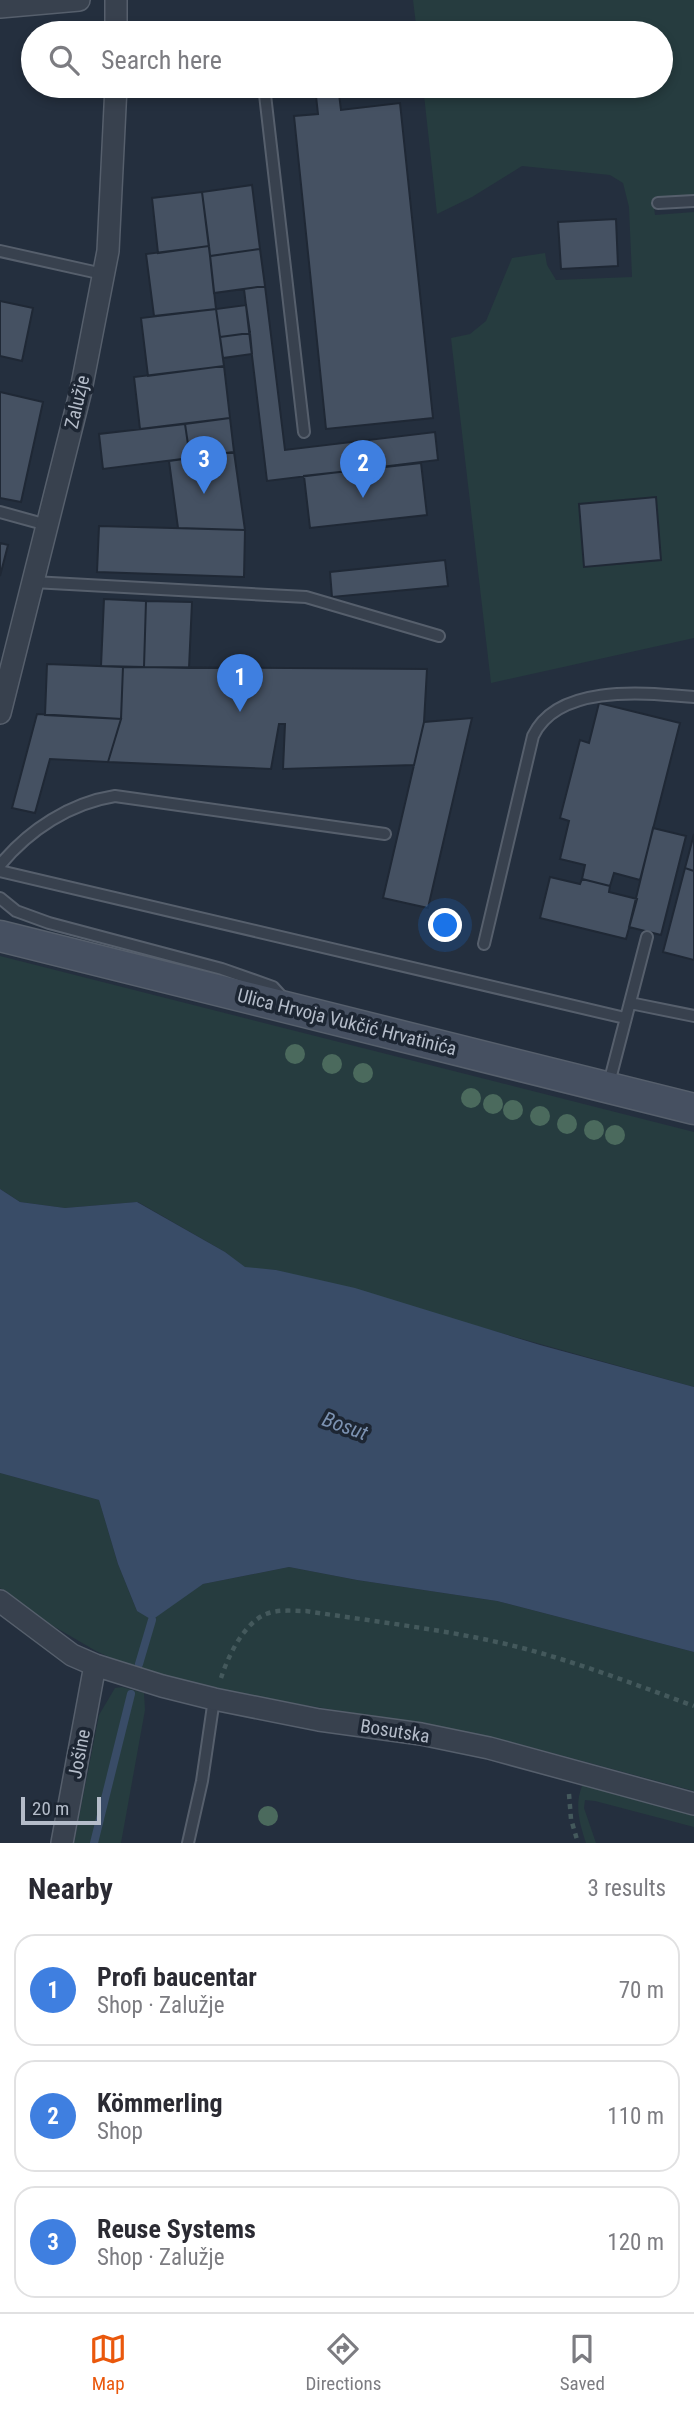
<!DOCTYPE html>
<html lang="en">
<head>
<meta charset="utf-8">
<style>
	:root { --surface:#fff; --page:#f7f7f7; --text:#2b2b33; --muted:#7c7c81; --line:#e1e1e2; --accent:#ea580c }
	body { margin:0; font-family:"Roboto Condensed",sans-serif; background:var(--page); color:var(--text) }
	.scale { position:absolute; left:21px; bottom:18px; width:80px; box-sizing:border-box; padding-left:7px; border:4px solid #b4bcc9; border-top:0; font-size:19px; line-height:24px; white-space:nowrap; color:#b4bcc9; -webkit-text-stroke:5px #1d2633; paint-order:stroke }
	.you { position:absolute; left:446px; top:926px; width:24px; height:24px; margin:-18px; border:5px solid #fff; border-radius:50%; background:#1a73e8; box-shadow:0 0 0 10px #1a73e833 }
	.badge { display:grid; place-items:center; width:46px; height:46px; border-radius:50%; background:var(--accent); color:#fff; font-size:23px; font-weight:700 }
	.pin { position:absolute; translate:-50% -58px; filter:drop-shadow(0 2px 4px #0008) }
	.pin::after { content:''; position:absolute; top:37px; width:24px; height:21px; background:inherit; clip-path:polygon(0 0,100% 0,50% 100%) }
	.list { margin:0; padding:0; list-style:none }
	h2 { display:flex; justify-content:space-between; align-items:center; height:91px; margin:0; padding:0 28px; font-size:30px }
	h2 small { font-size:23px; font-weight:400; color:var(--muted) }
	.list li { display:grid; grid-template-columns:46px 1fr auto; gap:21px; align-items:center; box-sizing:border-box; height:112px; margin:0 14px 14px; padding:0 14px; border:2px solid var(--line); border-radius:21px }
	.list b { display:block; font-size:26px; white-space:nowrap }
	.list p { margin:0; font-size:23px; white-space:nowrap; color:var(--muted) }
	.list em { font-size:23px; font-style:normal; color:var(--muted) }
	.icon { flex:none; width:38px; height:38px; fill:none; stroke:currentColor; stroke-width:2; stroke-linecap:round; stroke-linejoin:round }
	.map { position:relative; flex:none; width:694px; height:1843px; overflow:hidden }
	.search { position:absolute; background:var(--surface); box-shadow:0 4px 10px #0003; left:21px; right:21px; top:21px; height:77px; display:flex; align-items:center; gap:18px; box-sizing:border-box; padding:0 24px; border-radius:38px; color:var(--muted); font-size:26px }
	.sheet { height:469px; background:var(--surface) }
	nav { display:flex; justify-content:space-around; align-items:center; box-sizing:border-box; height:98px; border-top:2px solid var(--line); background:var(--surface); font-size:19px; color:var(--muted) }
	nav a { display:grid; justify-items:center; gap:4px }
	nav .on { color:var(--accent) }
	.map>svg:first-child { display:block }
	.green { fill:#263c3f; fill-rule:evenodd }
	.water { fill:#394c67 }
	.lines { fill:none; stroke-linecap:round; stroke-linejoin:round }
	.stream { stroke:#394c67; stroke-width:8 }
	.building { fill:#455162; stroke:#1f2835; stroke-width:2 }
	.service-casing { stroke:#565f6c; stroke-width:14 }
	.minor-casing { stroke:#565f6c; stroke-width:24 }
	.secondary-casing { stroke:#565f6c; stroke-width:33 }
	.path { stroke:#44595c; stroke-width:4.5; stroke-dasharray:5 5; stroke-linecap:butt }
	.service { stroke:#38414e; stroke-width:10 }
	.minor { stroke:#38414e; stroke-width:21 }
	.secondary { stroke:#465061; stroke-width:30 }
	.tree { fill:#4b6a5d }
	.labels { text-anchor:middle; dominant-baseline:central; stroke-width:7; stroke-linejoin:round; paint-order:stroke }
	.street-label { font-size:19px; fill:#b4bcc9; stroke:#1d2633 }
	.water-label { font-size:21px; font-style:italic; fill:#7c92b1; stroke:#1d2633 }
</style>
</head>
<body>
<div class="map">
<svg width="694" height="1843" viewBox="0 0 694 1843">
	<rect width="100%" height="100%" fill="#242f3e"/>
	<!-- green -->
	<path class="green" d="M413 0H694V195L653 199 655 215 694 212V638L491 683 451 338 470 334 486 321 512 258 545 253 547 265 556 280 632 277 629 207 623 183 610 175 522 166 472 197 437 214 423 86H661V33H417ZM655 498 660 560 585 566 579 504Z
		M0 956 694 1132V1387L276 1270 245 1268 225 1252 138 1202 65 1208 20 1202 0 1189Z
		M0 1473 99 1500 118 1564 137 1611 203 1584 289 1567 357 1580 497 1601 694 1652V1791L515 1743 444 1728 201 1688 120 1662 96 1651 48 1623 0 1588Z
		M122 1687 144 1693 145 1710 121 1843H74L99 1715 115 1688Z
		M594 1785 694 1813V1827L595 1801 585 1800 584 1808 596 1843H586C580 1824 574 1806 582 1786Z"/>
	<!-- water -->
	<path class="water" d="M0 1189 20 1202 65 1208 137 1202 225 1252 245 1267 276 1270 355 1288 540 1345 694 1387V1652L497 1601 357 1580 289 1567 203 1584 152 1620 137 1611 118 1564 99 1500 0 1473Z"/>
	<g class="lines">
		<!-- stream -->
		<path class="stream" d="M139 1664 152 1620
			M94 1843 131 1694"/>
	</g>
	<!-- building -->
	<path class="building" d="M339 94 341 110 400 103 433 418 326 429 294 116 318 114 316 96Z
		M252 185 260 249 210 256 202 192Z
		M202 192 209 246 158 253 152 198Z
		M616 219 618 266 561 269 558 222Z
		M209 246 216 309 154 316 146 254Z
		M260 249 265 286 214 293 210 256Z
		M265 286 285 450 435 432 438 460 267 481 244 289Z
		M0 301 33 308 22 361 0 356Z
		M246 305 250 333 220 337 216 309Z
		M216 309 224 366 148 376 141 318Z
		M250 333 252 354 223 358 220 337Z
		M224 366 230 418 140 429 134 377Z
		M0 392 43 402 21 502 0 498Z
		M230 418 234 452 190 458 185 424Z
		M185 424 190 458 103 469 99 434Z
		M234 452 245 530 178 528 169 461Z
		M421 463 427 515 310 528 304 476Z
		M656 497 661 560 584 567 579 504Z
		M99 526 245 530 244 577 97 572Z
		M0 543 8 545 0 576Z
		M445 560 448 586 332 597 330 572Z
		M104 599 146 601 144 667 101 666Z
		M146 601 192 602 189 668 144 667Z
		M47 664 123 667 121 719 45 715Z
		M123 667 427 669 424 722 414 765 283 769 285 724H279L271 769 108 762 121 719Z
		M599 703 680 723 640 880 614 873 610 886 582 879 585 865 560 859 569 821 560 818 580 740 589 743Z
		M37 714 121 719 108 762 50 759 35 813 12 808Z
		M472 718 428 908 383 898 424 722Z
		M653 828 686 836 661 935 629 927Z
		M694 834V871L685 868Z
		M685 868 694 871V960L663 952Z
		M550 877 580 884 582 879 610 886 609 892 637 899 626 939 540 918Z"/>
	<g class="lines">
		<!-- service casing -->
		<g class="service-casing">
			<path id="service" d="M264 86 304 432
				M658 203 694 201
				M0 251 103 274
				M0 512 47 525
				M33 582 306 597 439 636
				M0 865C29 830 70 803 115 796L385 834
				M0 871 625 1018
				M0 898 16 911 49 923 222 969 273 987 283 998
				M484 944 533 736C558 683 646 693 694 697
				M630 1003 694 1016
				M608 1087 647 937
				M188 1843 202 1781 214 1699"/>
		</g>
		<!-- minor casing -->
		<g class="minor-casing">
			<path id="minor" d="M116 0V33
				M0 7 79 0
				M0 713 81 390 108 251 116 86
				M0 1601 72 1655 95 1665 162 1686 214 1699 319 1720 421 1734 489 1748 694 1804
				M62 1843 95 1665"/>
		</g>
		<!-- secondary casing -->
		<g class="secondary-casing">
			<path id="secondary" d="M0 936 694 1109"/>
		</g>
		<!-- path -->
		<path class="path" d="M221 1678C228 1656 244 1623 266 1614 278 1609 293 1611 306 1611 383 1623 462 1631 537 1652 590 1667 642 1687 694 1706
			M569 1794 571 1819 578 1843"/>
		<!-- service -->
		<use href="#service" class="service"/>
		<!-- minor -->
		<use href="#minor" class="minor"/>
		<!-- secondary -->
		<use href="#secondary" class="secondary"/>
	</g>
	<!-- trees -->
	<g class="tree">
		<circle cx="295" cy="1054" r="10"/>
		<circle cx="332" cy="1064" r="10"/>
		<circle cx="363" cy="1073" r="10"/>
		<circle cx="471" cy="1098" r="10"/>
		<circle cx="493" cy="1104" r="10"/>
		<circle cx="513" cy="1110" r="10"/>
		<circle cx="540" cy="1116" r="10"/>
		<circle cx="567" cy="1124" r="10"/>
		<circle cx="594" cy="1130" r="10"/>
		<circle cx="615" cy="1135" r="10"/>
		<circle cx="268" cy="1816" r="10"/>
	</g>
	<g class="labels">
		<!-- street labels -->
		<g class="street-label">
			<text transform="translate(77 402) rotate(-77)">Zalužje</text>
			<text transform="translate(347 1022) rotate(14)">Ulica Hrvoja Vukčić Hrvatinića</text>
			<text transform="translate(395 1731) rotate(9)">Bosutska</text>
			<text transform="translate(79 1754) rotate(-79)">Jošine</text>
		</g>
		<!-- water labels -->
		<g class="water-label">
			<text transform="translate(345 1426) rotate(20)">Bosut</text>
		</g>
	</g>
</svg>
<div class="scale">20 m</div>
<div class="you"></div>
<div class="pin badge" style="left:240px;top:712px;background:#3f7fe0">1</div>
<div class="pin badge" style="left:363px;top:498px;background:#3f7fe0">2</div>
<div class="pin badge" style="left:204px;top:494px;background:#3f7fe0">3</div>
<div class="search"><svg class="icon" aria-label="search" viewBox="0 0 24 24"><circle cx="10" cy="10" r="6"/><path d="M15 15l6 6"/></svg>Search here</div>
</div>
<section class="sheet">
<h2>Nearby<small>3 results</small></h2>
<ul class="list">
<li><span class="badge" style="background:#3f7fe0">1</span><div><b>Profi baucentar</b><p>Shop · Zalužje</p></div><em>70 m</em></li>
<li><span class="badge" style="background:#3f7fe0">2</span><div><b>Kömmerling</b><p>Shop</p></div><em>110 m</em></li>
<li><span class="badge" style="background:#3f7fe0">3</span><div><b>Reuse Systems</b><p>Shop · Zalužje</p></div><em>120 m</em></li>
</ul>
</section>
<nav>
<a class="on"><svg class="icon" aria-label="map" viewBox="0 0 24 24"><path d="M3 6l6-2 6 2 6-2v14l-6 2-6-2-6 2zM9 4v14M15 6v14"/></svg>Map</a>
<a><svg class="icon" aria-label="directions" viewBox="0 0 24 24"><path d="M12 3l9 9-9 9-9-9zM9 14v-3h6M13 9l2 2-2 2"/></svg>Directions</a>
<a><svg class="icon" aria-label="saved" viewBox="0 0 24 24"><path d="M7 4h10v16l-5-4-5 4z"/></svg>Saved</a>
</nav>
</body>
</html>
